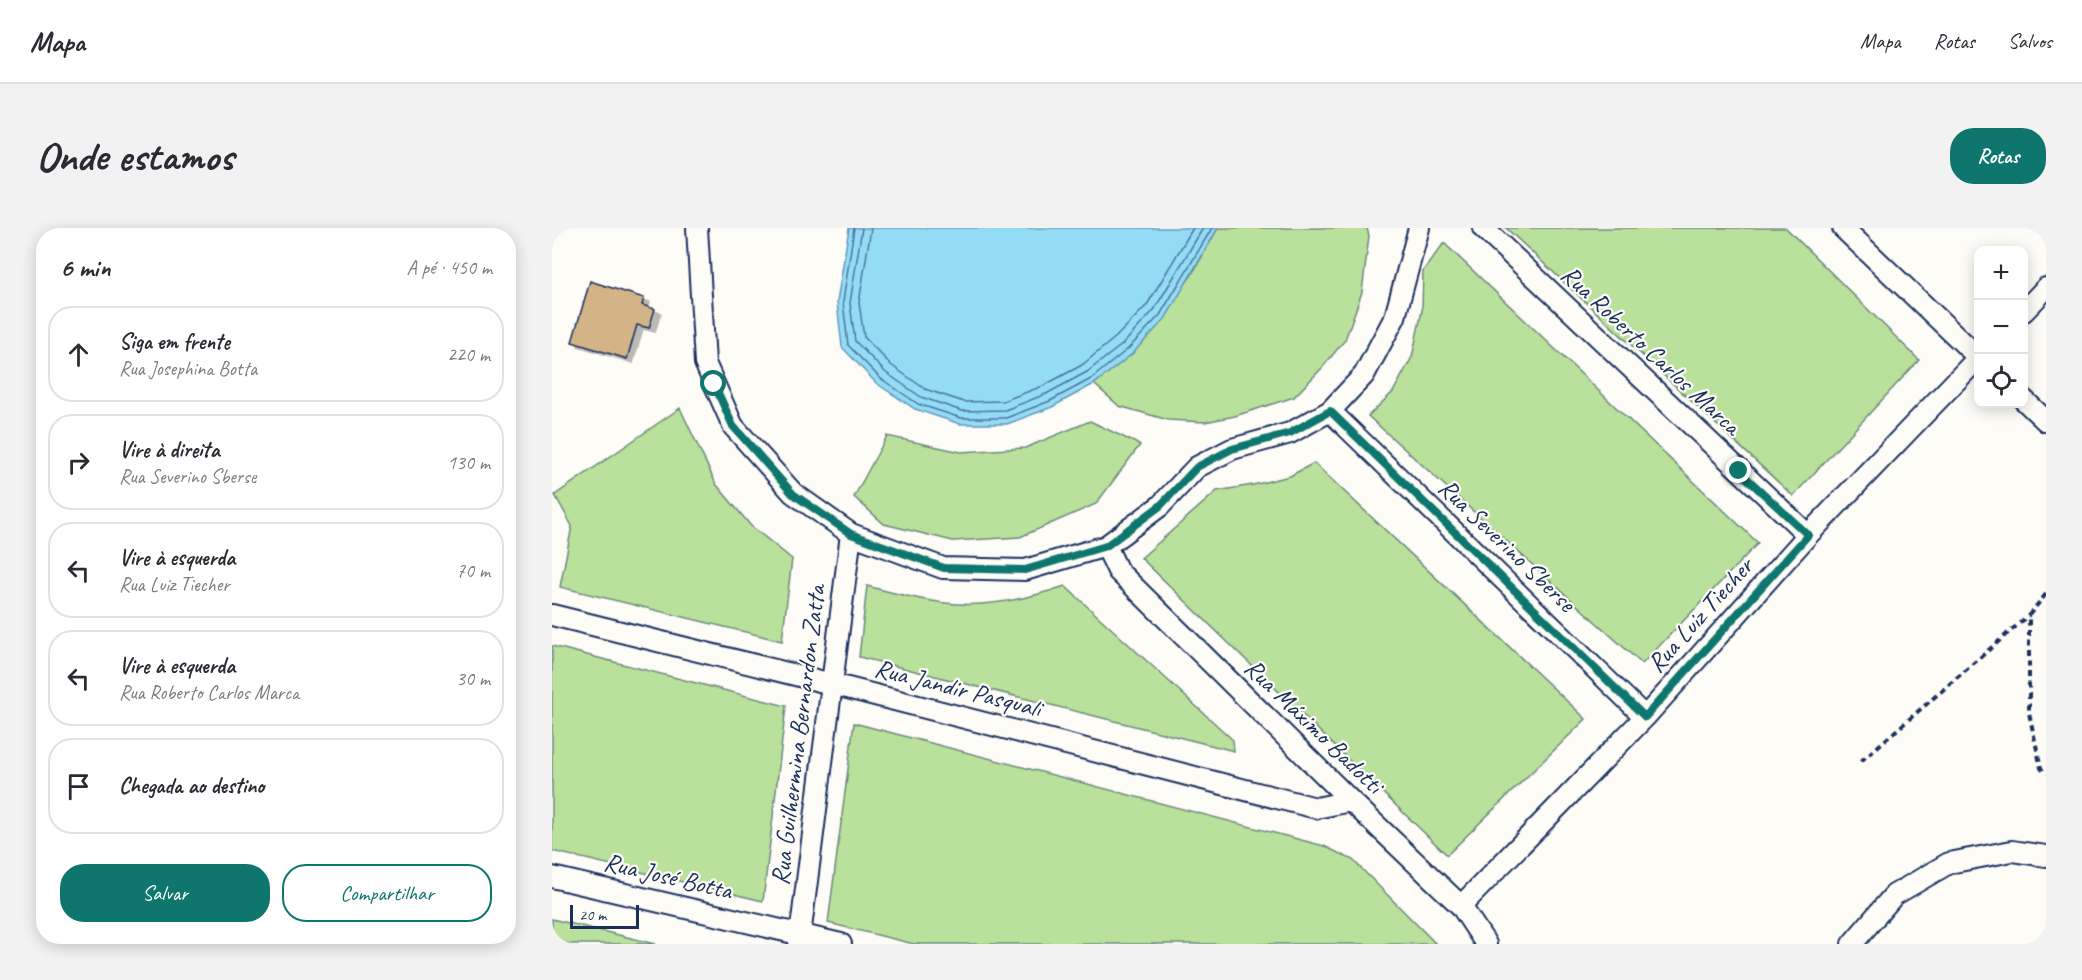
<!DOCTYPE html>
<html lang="pt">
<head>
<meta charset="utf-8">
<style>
	:root { --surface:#fff; --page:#f2f2f3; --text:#2b2b33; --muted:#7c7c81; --line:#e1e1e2; --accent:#0f766e }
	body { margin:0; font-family:Caveat,sans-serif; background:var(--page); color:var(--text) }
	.controls { position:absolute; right:18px; top:18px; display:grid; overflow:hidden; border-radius:12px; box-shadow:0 3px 15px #0003 }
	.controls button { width:54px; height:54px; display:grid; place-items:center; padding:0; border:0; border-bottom:2px solid var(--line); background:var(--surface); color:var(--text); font:30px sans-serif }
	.scale { position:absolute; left:18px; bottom:15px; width:69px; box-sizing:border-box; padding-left:6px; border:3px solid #1b2f5e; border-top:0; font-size:16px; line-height:21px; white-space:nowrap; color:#1b2f5e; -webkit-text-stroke:4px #fdfcf7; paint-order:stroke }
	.stop { position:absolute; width:18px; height:18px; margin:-14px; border:4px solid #0f766e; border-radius:50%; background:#fff }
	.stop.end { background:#0f766e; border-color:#fff; box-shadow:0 2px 6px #0008 }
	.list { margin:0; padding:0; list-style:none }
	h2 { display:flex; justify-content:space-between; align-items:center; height:78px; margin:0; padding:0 24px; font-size:26px }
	h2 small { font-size:20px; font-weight:400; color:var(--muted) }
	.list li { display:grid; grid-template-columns:39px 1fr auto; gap:18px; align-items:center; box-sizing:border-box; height:96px; margin:0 12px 12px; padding:0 12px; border:2px solid var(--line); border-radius:24px }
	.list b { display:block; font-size:22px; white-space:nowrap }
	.list p { margin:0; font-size:20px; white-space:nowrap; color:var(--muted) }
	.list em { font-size:20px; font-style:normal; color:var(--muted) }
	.actions { display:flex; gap:12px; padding:18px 24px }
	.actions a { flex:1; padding:14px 0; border:2px solid var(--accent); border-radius:24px; text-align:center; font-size:21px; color:var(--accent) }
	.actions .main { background:var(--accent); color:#fff }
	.icon { flex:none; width:33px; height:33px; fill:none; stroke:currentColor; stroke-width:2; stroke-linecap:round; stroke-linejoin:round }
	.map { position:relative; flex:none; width:1494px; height:716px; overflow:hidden; border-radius:24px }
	header { display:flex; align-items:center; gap:36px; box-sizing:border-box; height:84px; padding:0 30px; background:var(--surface); border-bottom:2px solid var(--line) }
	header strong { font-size:28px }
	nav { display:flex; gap:33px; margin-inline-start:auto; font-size:21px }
	.intro { display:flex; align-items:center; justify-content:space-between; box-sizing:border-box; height:144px; padding:0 36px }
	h1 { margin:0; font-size:42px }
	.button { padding:15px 27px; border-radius:24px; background:var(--accent); color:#fff; font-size:21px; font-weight:700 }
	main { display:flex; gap:36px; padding:0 36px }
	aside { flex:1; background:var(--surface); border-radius:24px; box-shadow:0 3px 15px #0003 }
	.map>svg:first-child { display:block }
	.green { fill:#b9e19c; stroke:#6a887d; stroke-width:1.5 }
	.water { fill:#94dcf6; stroke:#6497b9; stroke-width:1.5 }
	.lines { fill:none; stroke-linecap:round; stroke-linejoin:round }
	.shore { stroke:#4b749b; stroke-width:1.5 }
	.building { fill:#d3b487; stroke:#1b2f5e; stroke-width:1.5; filter:url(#shadow) }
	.minor-casing { stroke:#1b2f5e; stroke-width:24 }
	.path { stroke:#1b2f5e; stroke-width:4; stroke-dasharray:6 4.5; stroke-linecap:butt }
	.minor { stroke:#fdfcf7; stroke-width:20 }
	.route { stroke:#0f766e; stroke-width:8 }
	.labels { text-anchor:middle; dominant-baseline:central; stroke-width:4.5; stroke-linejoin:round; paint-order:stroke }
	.street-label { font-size:26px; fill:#1b2f5e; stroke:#fdfcf7 }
</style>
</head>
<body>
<header>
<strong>Mapa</strong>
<nav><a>Mapa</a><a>Rotas</a><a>Salvos</a></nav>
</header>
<div class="intro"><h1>Onde estamos</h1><a class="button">Rotas</a></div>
<main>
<aside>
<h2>6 min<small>A pé · 450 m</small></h2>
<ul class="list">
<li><svg class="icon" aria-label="ahead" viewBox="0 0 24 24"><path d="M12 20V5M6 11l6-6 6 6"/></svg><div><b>Siga em frente</b><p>Rua Josephina Botta</p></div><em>220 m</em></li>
<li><svg class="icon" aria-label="right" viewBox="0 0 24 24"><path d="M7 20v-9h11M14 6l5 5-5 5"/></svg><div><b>Vire à direita</b><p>Rua Severino Sberse</p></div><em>130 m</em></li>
<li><svg class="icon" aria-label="left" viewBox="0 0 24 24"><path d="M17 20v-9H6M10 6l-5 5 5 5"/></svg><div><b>Vire à esquerda</b><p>Rua Luiz Tiecher</p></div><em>70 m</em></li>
<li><svg class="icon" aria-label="left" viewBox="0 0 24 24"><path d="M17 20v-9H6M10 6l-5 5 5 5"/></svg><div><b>Vire à esquerda</b><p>Rua Roberto Carlos Marca</p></div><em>30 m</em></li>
<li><svg class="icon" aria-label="arrive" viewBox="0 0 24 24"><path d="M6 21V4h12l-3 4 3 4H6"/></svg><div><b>Chegada ao destino</b></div></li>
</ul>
<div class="actions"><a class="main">Salvar</a><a>Compartilhar</a></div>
</aside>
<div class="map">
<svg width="1494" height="716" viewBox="0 0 1494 716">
	<defs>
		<filter id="shadow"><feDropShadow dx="6" dy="4" stdDeviation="0" flood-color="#0004"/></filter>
	</defs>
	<rect width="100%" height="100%" fill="#fdfcf7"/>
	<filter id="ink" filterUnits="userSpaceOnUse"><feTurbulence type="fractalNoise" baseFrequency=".0167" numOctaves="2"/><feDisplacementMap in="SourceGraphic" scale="12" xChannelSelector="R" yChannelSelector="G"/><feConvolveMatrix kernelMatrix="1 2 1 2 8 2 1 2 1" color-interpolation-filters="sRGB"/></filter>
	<g filter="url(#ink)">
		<!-- green -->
		<path class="green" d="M666 0H815L817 8 810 64 793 112 770 140 742 169 683 188 653 194 616 192 567 178 542 156 580 126 639 48Z
			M954 0H1234L1367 132 1241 268Z
			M892 15 1206 315 1090 436 816 188 841 164 860 129 870 83 871 43Z
			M128 180 164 256 199 298 240 331 230 413 8 359 20 298 3 267Z
			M538 193 588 217 544 276 468 309 401 313 332 296 302 269 335 208 409 224 473 220Z
			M762 235 1034 491 895 627 589 330 665 263 701 257 738 248Z
			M315 358C341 365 367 372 393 375 433 380 475 371 513 358L681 512 682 523 307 429Z
			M0 418 234 478 211 673 0 623Z
			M302 495 772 618 801 632 884 716H362L276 695Z
			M0 691 104 716H0Z"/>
		<!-- water -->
		<path class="water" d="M297 0H666L613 91 580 126 542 156 500 179 455 196H408L363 181 324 155 290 119 285 74Z"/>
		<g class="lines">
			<!-- shore -->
			<path class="shore" d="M302 0 291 74 296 117 328 150 366 176 409 190H454L498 173 539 151 576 121 608 87 660 0
				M310 0 298 75 303 113 333 144 369 169 410 183 453 182 494 166 535 144 571 116 602 82 651 0
				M319 0 307 75 312 109 339 137 373 161 412 174 451 173 491 158 530 137 564 109 595 77 641 0"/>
		</g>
		<!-- building -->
		<path class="building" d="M38 53 92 70 90 77 103 81 97 100 85 97 75 131 20 114Z"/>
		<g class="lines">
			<!-- minor casing -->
			<g class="minor-casing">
				<path id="minor" d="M145 0 153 135 181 198 241 265 299 306 391 340 473 342 554 318 608 278 645 239 680 221 738 205 778 183 812 147 843 89 867 0
					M931 0 1256 307
					M1291 0 1426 129
					M1472 83 1494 60
					M1472 172 1494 193
					M778 183 1093 489
					M554 318 566 343 799 573 909 678 934 716
					M0 387 280 456 764 580 799 573
					M0 649 289 716
					M909 678 1093 489 1256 307 1426 130
					M247 716 299 306
					M1300 716 1342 667 1397 635 1460 623 1494 628"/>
			</g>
			<!-- path -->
			<path class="path" d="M1494 366 1477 387V485L1489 540 1494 546
				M1309 533 1477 387"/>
			<!-- minor -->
			<use href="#minor" class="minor"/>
		</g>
	</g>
	<g class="lines" filter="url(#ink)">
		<!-- route -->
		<path class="route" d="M162 156 181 198 241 266 299 306 392 340 473 342 554 318 608 278 645 239 680 221 738 205 778 183 1093 489 1256 307 1187 243"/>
	</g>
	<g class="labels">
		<!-- street labels -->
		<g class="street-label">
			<text transform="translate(1099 122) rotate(43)">Rua Roberto Carlos Marca</text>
			<text transform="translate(955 317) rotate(44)">Rua Severino Sberse</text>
			<text transform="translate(1148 387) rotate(-48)">Rua Luiz Tiecher</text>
			<text transform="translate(406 460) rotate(14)">Rua Jandir Pasquali</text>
			<text transform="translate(762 498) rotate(44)">Rua Máximo Badotti</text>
			<text transform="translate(246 507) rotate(-83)">Rua Guilhermina Bernardon Zatta</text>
			<text transform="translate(116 648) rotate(13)">Rua José Botta</text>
		</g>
	</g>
</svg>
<div class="controls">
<button>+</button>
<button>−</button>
<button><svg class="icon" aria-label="locate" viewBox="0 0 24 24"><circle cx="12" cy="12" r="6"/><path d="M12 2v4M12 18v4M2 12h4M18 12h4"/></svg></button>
</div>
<div class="scale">20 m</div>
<div class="stop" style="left:162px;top:156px"></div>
<div class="stop end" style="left:1187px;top:243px"></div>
</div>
</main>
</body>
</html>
